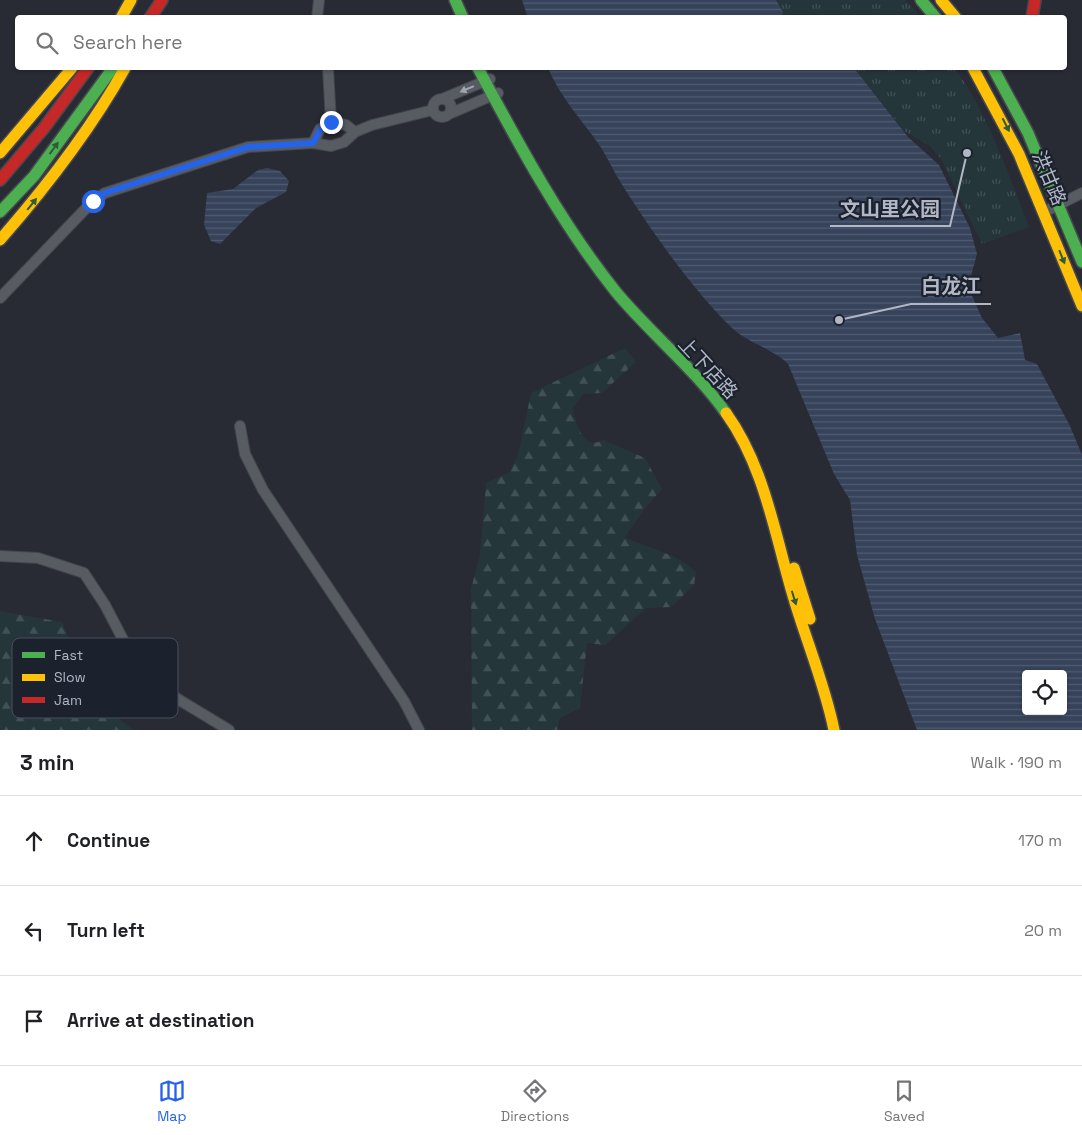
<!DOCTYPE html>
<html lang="en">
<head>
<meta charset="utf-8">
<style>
	:root { --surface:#fff; --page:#f6f6f6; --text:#202124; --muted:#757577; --line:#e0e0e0; --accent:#2563eb }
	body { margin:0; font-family:"Space Grotesk","Noto Sans SC",sans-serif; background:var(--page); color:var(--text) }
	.controls { position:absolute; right:15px; bottom:15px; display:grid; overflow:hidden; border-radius:5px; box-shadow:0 1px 4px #0004 }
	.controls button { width:45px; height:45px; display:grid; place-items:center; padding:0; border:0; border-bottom:1px solid var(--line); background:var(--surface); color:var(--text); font:25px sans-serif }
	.stop { position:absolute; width:15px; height:15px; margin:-11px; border:4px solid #2563eb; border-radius:50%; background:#fff }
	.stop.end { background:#2563eb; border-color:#fff; box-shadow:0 1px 5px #0008 }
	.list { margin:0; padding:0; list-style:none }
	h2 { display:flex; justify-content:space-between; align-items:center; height:65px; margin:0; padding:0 20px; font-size:21px }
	h2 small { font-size:16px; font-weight:400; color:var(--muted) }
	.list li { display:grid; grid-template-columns:32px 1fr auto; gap:15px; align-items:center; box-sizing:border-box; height:90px; padding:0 20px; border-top:1px solid var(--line) }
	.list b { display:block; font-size:19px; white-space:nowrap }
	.list em { font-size:16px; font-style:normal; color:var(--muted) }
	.icon { flex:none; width:28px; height:28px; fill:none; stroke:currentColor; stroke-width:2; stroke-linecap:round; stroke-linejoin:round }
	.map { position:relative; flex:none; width:1082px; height:730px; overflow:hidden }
	.search { position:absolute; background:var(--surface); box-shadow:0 1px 4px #0004; left:15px; right:15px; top:15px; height:55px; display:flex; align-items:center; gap:12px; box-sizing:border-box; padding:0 18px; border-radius:5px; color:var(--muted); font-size:19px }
	.sheet { height:335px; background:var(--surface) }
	nav { display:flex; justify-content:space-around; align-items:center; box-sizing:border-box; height:70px; border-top:1px solid var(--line); background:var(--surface); font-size:14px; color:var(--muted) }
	nav a { display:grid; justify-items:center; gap:2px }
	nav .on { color:var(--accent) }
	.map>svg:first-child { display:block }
	.grass { fill:url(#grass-tufts) }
	.forest { fill:url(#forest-firs) }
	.water { fill:url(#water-rules); fill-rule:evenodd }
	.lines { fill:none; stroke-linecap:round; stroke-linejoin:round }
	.street-casing { stroke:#44464d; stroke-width:12 }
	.fast-casing { stroke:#454850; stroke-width:14 }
	.slow-casing { stroke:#454850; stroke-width:14 }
	.jam-casing { stroke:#454850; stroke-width:14 }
	.street { stroke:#575b62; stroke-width:10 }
	.fast { stroke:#4caf50; stroke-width:11 }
	.slow { stroke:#ffc107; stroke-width:11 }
	.jam { stroke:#c62828; stroke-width:11 }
	.oneway { fill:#9fa5b1 }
	.oneway2 { fill:#2f5a3c }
	.route { stroke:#2563eb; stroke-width:6 }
	.labels { text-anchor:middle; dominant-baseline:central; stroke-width:4.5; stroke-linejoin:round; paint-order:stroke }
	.street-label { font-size:19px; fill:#b1b7c5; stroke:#1b222e }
	.key { fill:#1b222e; stroke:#484f5b; stroke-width:1 }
	.key-label { font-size:14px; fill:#b1b7c5 }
	.leader { fill:none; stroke:#b1b7c5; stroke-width:2 }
	.callout-dot { fill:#b1b7c5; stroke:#1b222e; stroke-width:2 }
	.callout-label { font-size:20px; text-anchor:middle; font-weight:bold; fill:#b1b7c5; stroke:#1b222e; stroke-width:4.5; stroke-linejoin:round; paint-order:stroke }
</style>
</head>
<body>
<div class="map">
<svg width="1082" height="730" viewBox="0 0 1082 730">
	<defs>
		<pattern id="grass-tufts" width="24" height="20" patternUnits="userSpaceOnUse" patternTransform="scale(1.25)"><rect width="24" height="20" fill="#25363a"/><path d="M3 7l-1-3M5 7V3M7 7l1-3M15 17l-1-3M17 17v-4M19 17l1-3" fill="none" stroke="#425155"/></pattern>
		<pattern id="forest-firs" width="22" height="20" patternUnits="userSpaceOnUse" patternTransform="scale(1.25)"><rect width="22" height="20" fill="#25363a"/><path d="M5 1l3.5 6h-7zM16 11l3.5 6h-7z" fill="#425155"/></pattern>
		<pattern id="water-rules" width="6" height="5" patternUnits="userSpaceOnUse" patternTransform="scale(1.25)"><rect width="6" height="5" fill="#36435b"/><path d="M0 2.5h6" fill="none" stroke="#515c71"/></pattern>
	</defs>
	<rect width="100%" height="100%" fill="#282b33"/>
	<!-- grass -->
	<path class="grass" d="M776 0H905L921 17H781L783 12Z
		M854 68H955C988 115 1008 173 1029 227L982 244 941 159 930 146 904 131Z"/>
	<!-- forest -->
	<path class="forest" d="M625 348 636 362 602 393 583 394 573 408C575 422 583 452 603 440L645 458 662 489 643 511 625 537C648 549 677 553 696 572L694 585 671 607 646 608 605 645 587 643 580 708 560 718 557 730H472L471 589 480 555 486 483 510 472 518 455 531 393Z
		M0 611 62 622 93 698 133 730H0Z"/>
	<!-- water -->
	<path class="water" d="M522 0H776L783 12 781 18H528Z
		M548 68H854L908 137 939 165 970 228 977 254 968 287 982 318 998 338 1020 333 1025 360 1037 364 1070 426 1082 455V730H917L875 619 857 555 850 500 834 474 788 364C772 348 747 343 731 327 693 290 649 228 621 183 613 171 608 158 600 146 582 120 560 97 548 68ZM1026 674H1063V711H1026Z
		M267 168 280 171 289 181 286 192 256 208 220 244 211 241 204 225 207 193 233 189 258 170Z"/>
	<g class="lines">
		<!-- street casing -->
		<g class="street-casing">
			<path id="street" d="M317 18 319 0
				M328 68 331 122 346 125 355 132
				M442 99 490 79
				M433 108a9 9 0 1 1 18 0a9 9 0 1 1-18 0Z
				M449 114 498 93
				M313 143 320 129 331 122
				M1044 212 1082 193
				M0 298 93 201 105 193 248 147 313 143 331 146 344 142 355 132 372 125 433 110
				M240 426 245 454 263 490 404 701 419 730
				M0 556 38 558 84 573 105 605 139 670 153 684 229 730"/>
		</g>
		<!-- fast casing -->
		<g class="fast-casing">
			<path id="fast" d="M455 0 463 18
				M921 0 936 18
				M478 68C519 145 561 223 616 292 651 334 695 369 726 413
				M993 68 1028 133 1082 262
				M0 212 34 176 113 68"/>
		</g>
		<!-- slow casing -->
		<g class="slow-casing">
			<path id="slow" d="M941 0 956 18
				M121 18 131 0
				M973 68 1019 154 1082 306
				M0 153 72 68
				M0 240C47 186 90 131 125 68
				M726 413C765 467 775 536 794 599 807 643 825 685 834 730
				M794 568 810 619"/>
		</g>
		<!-- jam casing -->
		<g class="jam-casing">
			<path id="jam" d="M150 18 162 0
				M1032 18 1035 0
				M0 180 44 128 88 68"/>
		</g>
		<!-- street -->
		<use href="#street" class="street"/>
		<!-- fast -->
		<use href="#fast" class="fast"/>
		<!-- slow -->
		<use href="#slow" class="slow"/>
		<!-- jam -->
		<use href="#jam" class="jam"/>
	</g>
	<!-- one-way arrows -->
	<defs><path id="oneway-solid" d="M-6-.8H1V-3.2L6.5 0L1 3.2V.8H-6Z" transform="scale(1.25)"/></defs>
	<use class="oneway" href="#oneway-solid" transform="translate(467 89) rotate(157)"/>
	<g class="oneway2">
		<use href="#oneway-solid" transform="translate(1006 125) rotate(63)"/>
		<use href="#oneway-solid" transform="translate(54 148) rotate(-54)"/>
		<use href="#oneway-solid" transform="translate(32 204) rotate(-51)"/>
		<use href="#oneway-solid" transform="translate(1062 257) rotate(68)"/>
		<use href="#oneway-solid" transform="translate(794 598) rotate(73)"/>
	</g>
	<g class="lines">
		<!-- route -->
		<path class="route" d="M93 201 105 193 248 147 313 143 320 130 331 122"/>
	</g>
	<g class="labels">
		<!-- street labels -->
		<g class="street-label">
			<text transform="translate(1049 178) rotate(67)">洪甘路</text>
			<text transform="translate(708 368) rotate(47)">上下店路</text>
		</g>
	</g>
	<!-- legend -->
	<rect x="12" y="638" width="166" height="80" rx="8" class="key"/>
	<rect x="22" y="652" width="23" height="6" fill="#4caf50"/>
	<rect x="22" y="674" width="23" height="7" fill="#ffc107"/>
	<rect x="22" y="697" width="23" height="6" fill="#c62828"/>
	<g class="key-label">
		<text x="54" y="660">Fast</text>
		<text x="54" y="682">Slow</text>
		<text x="54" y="705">Jam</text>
	</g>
	<!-- callouts -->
	<path class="leader" d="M967 153L950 226H830M839 320L911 304H991"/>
	<g class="callout-dot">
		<circle cx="967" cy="153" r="5"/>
		<circle cx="839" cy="320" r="5"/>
	</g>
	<g class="callout-label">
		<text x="890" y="216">文山里公园</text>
		<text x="951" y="293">白龙江</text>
	</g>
</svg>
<div class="controls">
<button><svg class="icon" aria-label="locate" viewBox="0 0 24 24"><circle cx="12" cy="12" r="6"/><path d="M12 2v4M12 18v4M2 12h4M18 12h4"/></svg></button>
</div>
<div class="stop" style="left:93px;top:201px"></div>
<div class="stop end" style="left:331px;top:122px"></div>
<div class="search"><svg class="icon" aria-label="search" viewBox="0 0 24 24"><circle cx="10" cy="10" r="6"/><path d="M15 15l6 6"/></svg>Search here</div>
</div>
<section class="sheet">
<h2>3 min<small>Walk · 190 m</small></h2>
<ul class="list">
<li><svg class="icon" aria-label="ahead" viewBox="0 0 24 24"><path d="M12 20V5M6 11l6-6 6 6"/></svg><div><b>Continue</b></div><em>170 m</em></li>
<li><svg class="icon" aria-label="left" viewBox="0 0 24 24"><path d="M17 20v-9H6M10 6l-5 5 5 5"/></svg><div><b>Turn left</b></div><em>20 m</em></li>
<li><svg class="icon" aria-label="arrive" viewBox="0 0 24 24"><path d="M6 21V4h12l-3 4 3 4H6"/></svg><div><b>Arrive at destination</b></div></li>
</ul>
</section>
<nav>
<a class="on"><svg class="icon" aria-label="map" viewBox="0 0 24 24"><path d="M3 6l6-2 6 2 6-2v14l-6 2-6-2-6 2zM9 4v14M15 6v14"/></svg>Map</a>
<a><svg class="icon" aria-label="directions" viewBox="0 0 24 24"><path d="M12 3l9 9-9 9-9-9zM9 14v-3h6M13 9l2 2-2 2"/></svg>Directions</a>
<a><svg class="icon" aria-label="saved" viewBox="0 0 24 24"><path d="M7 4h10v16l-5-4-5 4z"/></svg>Saved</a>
</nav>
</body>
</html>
